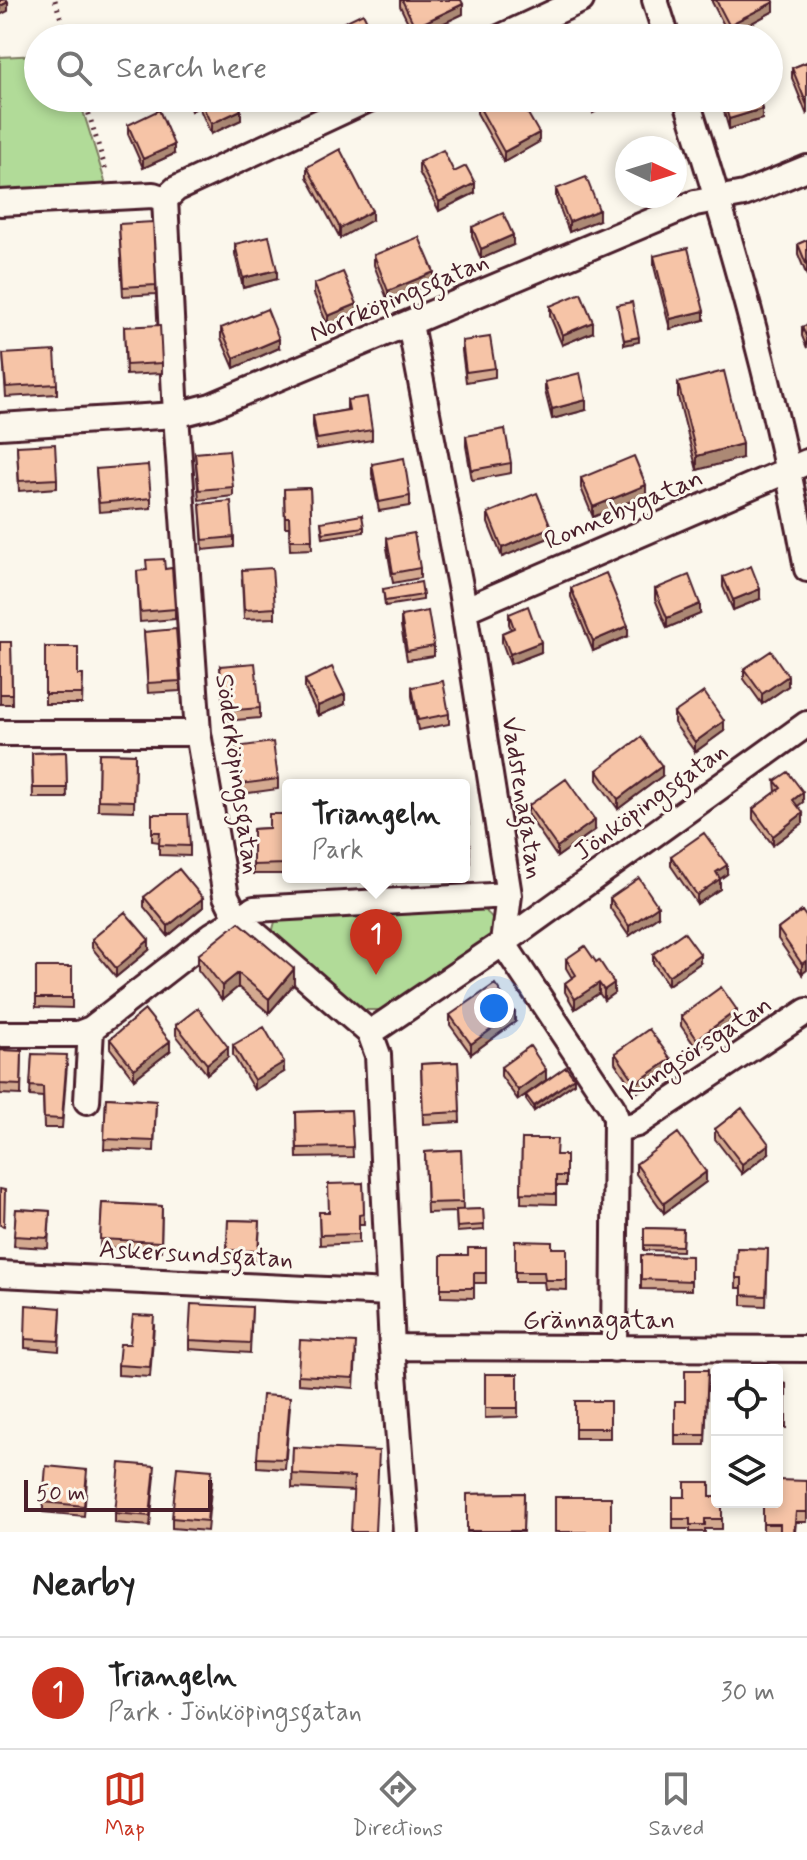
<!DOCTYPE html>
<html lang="en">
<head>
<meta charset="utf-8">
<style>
	:root { --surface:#fff; --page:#f6f6f6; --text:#222; --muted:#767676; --line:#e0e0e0; --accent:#c8321e }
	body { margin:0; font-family:Mynerve,sans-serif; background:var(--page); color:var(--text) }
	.controls { position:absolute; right:24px; bottom:24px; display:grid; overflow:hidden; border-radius:8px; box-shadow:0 4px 12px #0003 }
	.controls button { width:72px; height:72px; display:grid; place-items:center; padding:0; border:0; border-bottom:2px solid var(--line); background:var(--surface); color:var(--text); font:40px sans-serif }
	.compass { position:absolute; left:615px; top:136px; width:72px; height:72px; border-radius:50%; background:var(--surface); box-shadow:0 4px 12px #0003; rotate:94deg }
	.scale { position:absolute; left:24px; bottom:20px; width:188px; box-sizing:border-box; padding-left:8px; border:4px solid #4a1f2b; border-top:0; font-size:22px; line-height:28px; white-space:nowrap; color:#4a1f2b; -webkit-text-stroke:6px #fbf7ec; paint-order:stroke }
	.you { position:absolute; left:494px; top:1008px; width:28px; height:28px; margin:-20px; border:6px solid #fff; border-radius:50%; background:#1a73e8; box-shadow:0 0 0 12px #1a73e833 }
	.badge { display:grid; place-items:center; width:52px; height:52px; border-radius:50%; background:var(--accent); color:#fff; font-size:26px; font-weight:700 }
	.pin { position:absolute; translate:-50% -66px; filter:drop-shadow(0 2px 4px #0008) }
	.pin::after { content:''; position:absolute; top:42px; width:28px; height:24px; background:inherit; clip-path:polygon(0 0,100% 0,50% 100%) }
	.popup { position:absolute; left:282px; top:779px; width:188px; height:104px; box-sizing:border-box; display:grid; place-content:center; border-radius:8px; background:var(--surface); filter:drop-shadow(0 2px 6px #0005); font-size:26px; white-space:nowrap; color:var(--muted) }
	.popup b { font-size:30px; color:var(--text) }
	.popup::after { content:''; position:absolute; left:50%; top:100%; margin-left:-16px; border:16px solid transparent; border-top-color:var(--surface) }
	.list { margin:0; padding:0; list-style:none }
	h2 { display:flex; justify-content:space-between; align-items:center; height:104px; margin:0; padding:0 32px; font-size:34px }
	h2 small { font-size:26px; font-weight:400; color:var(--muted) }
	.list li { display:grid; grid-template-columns:52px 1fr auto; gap:24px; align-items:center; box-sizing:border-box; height:112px; padding:0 32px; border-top:2px solid var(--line) }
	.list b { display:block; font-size:30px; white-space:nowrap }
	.list p { margin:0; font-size:26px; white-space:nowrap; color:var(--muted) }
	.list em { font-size:26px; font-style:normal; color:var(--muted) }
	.icon { flex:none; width:44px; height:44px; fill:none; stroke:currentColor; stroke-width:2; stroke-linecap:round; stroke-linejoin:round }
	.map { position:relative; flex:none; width:807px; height:1532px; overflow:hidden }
	.search { position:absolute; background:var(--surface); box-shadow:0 4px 12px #0003; left:24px; right:24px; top:24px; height:88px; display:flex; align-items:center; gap:20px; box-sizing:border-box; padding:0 28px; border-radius:44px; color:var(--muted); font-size:30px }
	.sheet { height:216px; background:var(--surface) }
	nav { display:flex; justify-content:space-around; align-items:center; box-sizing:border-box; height:112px; border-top:2px solid var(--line); background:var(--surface); font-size:22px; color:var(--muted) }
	nav a { display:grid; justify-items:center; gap:4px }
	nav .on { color:var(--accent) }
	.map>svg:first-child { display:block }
	.green { fill:#b1db98; stroke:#7e7d62; stroke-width:2 }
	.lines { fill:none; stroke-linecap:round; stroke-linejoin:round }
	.minor-casing { stroke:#4a1f2b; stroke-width:30 }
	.path { stroke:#4a1f2b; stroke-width:5; stroke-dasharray:2 6; stroke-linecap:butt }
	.minor { stroke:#fbf7ec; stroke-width:24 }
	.wall { fill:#d4a990; stroke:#4a1f2b; stroke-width:2 }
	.shaded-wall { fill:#ac8975; stroke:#4a1f2b; stroke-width:2 }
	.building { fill:#f6c4a7; stroke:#4a1f2b; stroke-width:2 }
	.labels { text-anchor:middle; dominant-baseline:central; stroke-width:6; stroke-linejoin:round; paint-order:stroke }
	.street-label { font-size:26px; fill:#4a1f2b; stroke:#fbf7ec }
</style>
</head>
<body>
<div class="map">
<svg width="807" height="1532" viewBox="0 0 807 1532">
	<rect width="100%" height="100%" fill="#fbf7ec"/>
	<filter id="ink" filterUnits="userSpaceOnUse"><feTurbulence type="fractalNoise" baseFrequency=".0125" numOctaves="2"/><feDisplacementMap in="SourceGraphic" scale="16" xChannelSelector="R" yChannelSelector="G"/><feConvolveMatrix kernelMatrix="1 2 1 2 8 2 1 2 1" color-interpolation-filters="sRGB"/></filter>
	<g filter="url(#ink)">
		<!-- green -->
		<path class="green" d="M38 55V98H79L107 188 0 196V57Z
			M482 909C492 915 497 922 494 934L384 1010H360L272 933 276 918 284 914Z"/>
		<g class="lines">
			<!-- minor casing -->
			<g class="minor-casing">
				<path id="minor" d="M655 0 667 38
					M499 38 581 0
					M686 98C735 252 779 409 807 569
					M165 199 176 415 198 733 226 896 237 918 370 1033 378 1055 392 1347 406 1532
					M0 203 153 195 165 199 176 189 371 98
					M410 324 461 591 509 895 503 943 612 1107 616 1118 614 1349
					M0 426 176 415 211 406 695 203 744 194 807 168
					M464 610 807 462
					M0 733H198
					M370 1033 503 943 807 724
					M0 1034H78L91 1029 212 935 254 909 509 895
					M87 1101 91 1029
					M618 1129 637 1124 807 1011
					M0 1274 389 1293
					M392 1347 807 1349"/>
			</g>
			<!-- path -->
			<path class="path" d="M55 0 67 38
				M84 98 107 174"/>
			<!-- minor -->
			<use href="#minor" class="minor"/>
		</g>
		<!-- wall -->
		<path class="wall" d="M400 0H461L463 14 415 37 400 6Z
			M712 0H773L774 11 729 35 712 2Z
			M807 62V115L792 78V68Z
			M185 98H235L241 120 211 134 199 107 191 111Z
			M584 98H620L593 113Z
			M720 98H759L762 119 729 129Z
			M477 103 539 142 504 162 477 113Z
			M128 125 174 154 143 168 128 134Z
			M419 162 454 172 475 193 439 211 419 172Z
			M307 167 372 220 340 238 307 177Z
			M556 189 599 220 569 232 556 198Z
			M119 224 156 285V294L123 296Z
			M472 227 513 245 481 259 472 236Z
			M807 240V276L798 254V244Z
			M235 244 277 279 243 288 235 254Z
			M374 255 434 282 388 301 374 265Z
			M654 256 704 320 670 329 654 266Z
			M314 284 357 313 328 326 314 294Z
			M550 306 593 332 562 345 550 316Z
			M807 325V348L802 336V327Z
			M124 327 162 363V373L126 375Z
			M221 328 279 348 234 368 221 338Z
			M462 341 495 368V377L466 382 462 351Z
			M3 354 57 384V394L6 397Z
			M545 382 586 410 552 419 545 391Z
			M678 383 742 458 697 470 678 397Z
			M347 400 372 430V440L317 449 313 426V416L347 410Z
			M466 436 511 463V473L472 480 466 446Z
			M17 446 57 479V488L19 491Z
			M195 453 233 487V496L199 500Z
			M372 464 410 496V506L379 511 372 474Z
			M96 469 151 498V508L99 512Z
			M581 478 646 495 593 517 581 488Z
			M310 488 312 549 290 550 289 527H285L284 489Z
			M200 504 234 537V547L203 550Z
			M488 513 551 537 502 557 488 523Z
			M321 522 364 527V532L323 538Z
			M387 538 420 568V578L393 583 387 548Z
			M165 569 175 609V619L140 622 137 571Z
			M723 577 760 599 733 610 723 587Z
			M242 580 275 608V618L244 619Z
			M571 588 628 636 593 651 571 597Z
			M383 589 423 595V600L385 606Z
			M655 589 700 614 667 628 655 599Z
			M509 614 541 652 510 664 502 642V633L511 629 509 624Z
			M401 616 434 646V656L407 660 401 626Z
			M144 632 180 681V691L148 693Z
			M0 642H11L12 704H0Z
			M45 647 78 675H83L82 704H45Z
			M220 666 260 708V718L224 721Z
			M744 669 788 686 762 704 744 679Z
			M305 680 345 704 318 716 305 689Z
			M412 687 449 714V724L418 730 412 696Z
			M674 713 724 731 695 752 674 723Z
			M236 747 278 779V789L241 794Z
			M66 752 67 798H33L32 753Z
			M99 753 135 754 134 811 98 810Z
			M597 770 662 776 618 809 597 780Z
			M775 781 803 802 797 806 803 823 773 845 753 819V809L776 792Z
			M528 806 595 830 557 857 528 815Z
			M152 814 190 846V856L159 855V842L152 841Z
			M288 814V869H286V874H253V829L269 828Z
			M464 818H468L470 864H464Z
			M671 856 727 874 720 879V889L697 904 671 866Z
			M144 897 203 907 168 936 144 907Z
			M610 898 658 916 629 936 610 908Z
			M802 911V974L778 939V929Z
			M92 939 149 950 116 977 92 948Z
			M653 954 700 963 668 985 653 963Z
			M198 955 294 984 269 1013 238 987 222 1000 198 970Z
			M566 959 614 993 604 1000 599 993 575 1009 565 992V983L572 978 566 968Z
			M36 967H72V1008L36 1007Z
			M450 1015 515 1022 471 1054 450 1025Z
			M681 1016 737 1020 697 1049 681 1026Z
			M176 1025 228 1057 207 1074 176 1035Z
			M110 1039 170 1051 134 1079 110 1048Z
			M233 1045 284 1072 254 1090 233 1055Z
			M0 1050 22 1051 21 1095 0 1094Z
			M615 1053 671 1069 636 1093 615 1063Z
			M32 1054 67 1065 62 1128H44L43 1097 30 1096Z
			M458 1062 460 1122 423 1124 421 1064Z
			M501 1067 546 1080 518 1100 501 1076Z
			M574 1083 534 1111 526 1100V1095Z
			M106 1098 156 1101 154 1151 104 1149Z
			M351 1110 353 1157 297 1158 296 1112Z
			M715 1129 769 1153 742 1174 715 1139Z
			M522 1139 557 1155H566V1186H556V1204L521 1203Z
			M461 1150 463 1210 483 1209 484 1230 457 1232 456 1212 427 1213 425 1152Z
			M636 1164 706 1182 664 1213 636 1174Z
			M363 1183 364 1224H359V1243L320 1245 319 1212H328Z
			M102 1203 162 1206 161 1251 100 1248Z
			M16 1209 50 1211 48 1248 14 1246Z
			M228 1220 260 1221 258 1261 227 1260Z
			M644 1228 683 1229 682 1251 644 1250Z
			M515 1241 552 1248H567V1290L545 1289 544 1282H515Z
			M486 1248V1283H474V1298L441 1297V1255H468Z
			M737 1248 768 1249 766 1306 742 1305V1288H736Z
			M641 1255 691 1256V1290L641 1289Z
			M252 1307 250 1353 189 1349V1340Z
			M61 1308 59 1351 25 1348V1339Z
			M154 1326 150 1377 118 1375V1365L130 1344Z
			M356 1353 354 1388 298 1384V1375Z
			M708 1370 705 1445H675V1401H685Z
			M485 1374H518V1417L485 1418Z
			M777 1383 786 1384V1428H777Z
			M575 1401H610V1438H575Z
			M290 1406 285 1469 257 1467V1458Z
			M293 1447 379 1465 353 1491 292 1488Z
			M155 1476 150 1526 115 1523V1513Z
			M87 1480 84 1516 43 1512V1502Z
			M212 1480 207 1531 172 1528V1518Z
			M807 1481V1522H796L795 1532H763V1502Z
			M524 1493 523 1532H467V1494Z
			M673 1497H710L722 1502V1529H705V1532H690V1529H673Z"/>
		<!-- shaded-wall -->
		<path class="shaded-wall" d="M8 2V11L0 15V6Z
			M774 2V11L729 35V25Z
			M463 4V14L415 37V27Z
			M197 98H199V107L191 111V101Z
			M602 98H620L593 113V103Z
			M762 109V119L729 129V119Z
			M241 110V120L211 134V124Z
			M539 133V142L504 162V152Z
			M174 145V154L143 168V159Z
			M475 183V193L439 211V202Z
			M599 210V220L569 232V222Z
			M372 211V220L340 238V228Z
			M513 235V245L481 259V249Z
			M277 270V279L243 288V278Z
			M434 272V282L388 301V291Z
			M357 304V313L328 326V316Z
			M704 311V320L670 329V319Z
			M593 322V332L562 345V335Z
			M639 337V342L624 345V340Z
			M279 339V348L234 368V358Z
			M586 400V410L552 419V409Z
			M742 444V458L697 470V456Z
			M646 485V495L593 517V507Z
			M551 527V537L502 557V548Z
			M760 589V599L733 610V600Z
			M700 604V614L667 628V618Z
			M628 626V636L593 651V641Z
			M541 642V652L510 664V654Z
			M788 676V686L762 704V694Z
			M345 694V704L318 716V706Z
			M724 721V731L695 752V742Z
			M662 766V776L618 809V799Z
			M803 792V802L793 810V800Z
			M803 813V823L773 845V836Z
			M595 820V830L557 857V847Z
			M727 865V874L720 879V889L697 904V895L716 872Z
			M203 898V907L168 936V926Z
			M658 906V916L629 936V926Z
			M149 940V950L116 977V968Z
			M700 954V963L668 985V976Z
			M807 960V970L802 974V964Z
			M294 969V984L269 1013V999Z
			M238 973V987L222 1000V986Z
			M599 983V993L575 1009V999Z
			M614 983V993L604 1000V990Z
			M737 1010V1020L697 1049V1039Z
			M515 1012V1022L471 1054V1044Z
			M170 1041V1051L134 1079V1069Z
			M228 1047V1057L207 1074V1064Z
			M671 1059V1069L636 1093V1083Z
			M284 1062V1072L254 1090V1080Z
			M546 1070V1080L518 1100V1090Z
			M574 1078V1083L534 1111V1106Z
			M769 1144V1153L742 1174V1164Z
			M706 1172V1182L664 1213V1203Z"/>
		<!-- building -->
		<path class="building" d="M0 0H7L8 2 0 6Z
			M402 0H461L463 4 415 27Z
			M716 0H773L774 2 729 25Z
			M363 13 375 38H336L332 28Z
			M807 62V105L792 68Z
			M199 98H235L241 110 211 124Z
			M486 98H519L539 133 504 152 477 103Z
			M590 98H602L593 103Z
			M723 98H759L762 109 729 119Z
			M159 110 174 145 143 159 128 125Z
			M660 136 664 148H629L628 146Z
			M340 149 372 211 340 228 307 167Z
			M443 150 454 172 466 166 475 183 439 202 419 162Z
			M586 177 599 210 569 222 556 189Z
			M503 213 513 235 481 249 472 227Z
			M153 222 156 285 123 287 119 224Z
			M269 236 277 270 243 278 235 244Z
			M419 237 434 272 388 291 374 255Z
			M807 240V266L798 244Z
			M688 248 704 311 670 319 654 256Z
			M343 272 357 304 328 316 314 284Z
			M581 293 593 322 562 335 550 306Z
			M632 302 639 337 624 340 617 305Z
			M267 309 279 339 234 358 221 328Z
			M160 325 162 363 126 365 124 327Z
			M807 325V338L802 327Z
			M490 337 495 368 466 372 462 341Z
			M55 351 57 384 6 387 3 354Z
			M724 371 742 444 697 456 678 383Z
			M580 373 586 400 552 409 545 382Z
			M367 397 372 430 317 439 313 416 349 410 347 400Z
			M505 429 511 463 472 470 466 436Z
			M55 444 57 479 19 481 17 446Z
			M229 450 233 487 199 490 195 453Z
			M634 456 646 485 593 507 581 478Z
			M404 458 410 496 379 502 372 464Z
			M148 465 151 498 99 503 96 469Z
			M310 488 312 540H290L289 517H285L284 489Z
			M537 493 551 527 502 548 488 513Z
			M231 501 234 537 203 540 200 504Z
			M362 515 364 527 323 533 321 522Z
			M414 533 420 568 393 573 387 538Z
			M164 559 165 569 172 568 175 609 140 612 137 571 147 570 146 560Z
			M751 566 760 589 733 600 723 577Z
			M272 568 275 608 244 610 242 570Z
			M606 573 628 626 593 641 571 588Z
			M689 575 700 604 667 618 655 589Z
			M421 582 423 595 385 601 383 589Z
			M528 606 541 642 510 654 502 633 514 628 509 614Z
			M428 611 434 646 407 651 401 616Z
			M176 629 180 681 148 683 144 632Z
			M0 642H11L12 694H0Z
			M45 647H78V675H83L82 694H45Z
			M771 651 788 676 762 694 744 669Z
			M255 663 260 708 224 711 220 666Z
			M332 667 345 694 318 706 305 680Z
			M443 681 449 714 418 720 412 687Z
			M704 692 724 721 695 742 674 713Z
			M641 737 662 766 618 799 597 770Z
			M273 742 278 779 241 784 236 747Z
			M66 752 67 788H33L32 753Z
			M99 753 135 754 134 801 98 800Z
			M788 772 803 792 793 800 803 813 773 836 753 809 781 788 775 781Z
			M566 779 595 820 557 847 528 806Z
			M152 814H188L190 846 159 845 160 832H152Z
			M269 814H288V859H286V864L253 865V829L269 828Z
			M464 818H468L470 854H464Z
			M704 833 727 865 716 872 720 879 697 895 671 856Z
			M179 869 203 898 168 926 144 897Z
			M639 878 658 906 629 926 610 898Z
			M802 911 807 918V960L802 964 778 929Z
			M125 912 149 940 116 968 92 939Z
			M239 922 294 969 269 999 238 973 222 986 198 955Z
			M684 932 700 954 668 976 653 954Z
			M585 946 596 962 599 960 614 983 604 990 599 983 575 999 565 983 576 975 566 959Z
			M36 967H72V998H36Z
			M495 984 515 1012 471 1044 450 1015Z
			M721 987 737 1010 697 1039 681 1016Z
			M198 1008 228 1047 207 1064 176 1025Z
			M145 1010 170 1041 134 1069 110 1039Z
			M264 1027 284 1062 254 1080 233 1045Z
			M649 1029 671 1059 636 1083 615 1053Z
			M530 1046 546 1070 518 1090 501 1067Z
			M0 1050 22 1051 21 1085 0 1084Z
			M32 1054 67 1055 62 1119 44 1118 43 1087 30 1086Z
			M458 1062 460 1112 423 1114 421 1064Z
			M566 1067 574 1078 534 1106 526 1095Z
			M106 1098 156 1101 154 1141 104 1139Z
			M742 1108 769 1144 742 1164 715 1129Z
			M351 1110 353 1147 297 1148 296 1112Z
			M678 1133 706 1172 664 1203 636 1164Z
			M522 1139H557L556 1155H566V1176H556V1194L521 1193Z
			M461 1150 463 1202 427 1203 425 1152Z
			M363 1183 364 1214 359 1215V1234L320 1235 319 1212H329L328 1184Z
			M0 1189 5 1190 4 1226 0 1225Z
			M102 1203 162 1206 161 1242 100 1239Z
			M16 1209 50 1211 48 1238 14 1236Z
			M483 1209 484 1225 457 1227 456 1210Z
			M228 1220 260 1221 258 1251 227 1250Z
			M644 1228 683 1229 682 1246 644 1245Z
			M515 1241 552 1242V1248H567V1280H545L544 1272H515Z
			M468 1248H486V1273H474V1288H441V1255H468Z
			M737 1248 768 1249 766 1296 742 1295V1278H736Z
			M641 1255 691 1256V1281L641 1279Z
			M191 1304 252 1307 250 1343 189 1340Z
			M26 1305 61 1308 59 1341 25 1339Z
			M133 1315 154 1316 150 1367 118 1365 120 1344H130Z
			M300 1340 356 1343 354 1378 298 1375Z
			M685 1370H708L705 1435H675V1401H685Z
			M485 1374H518V1408H485Z
			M777 1383 786 1384V1418H777Z
			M262 1395 290 1397 285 1459 257 1458Z
			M575 1401H610V1428H575Z
			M293 1447 379 1451 375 1532H351L354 1477 292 1474Z
			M120 1463 155 1466 150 1516 115 1513Z
			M46 1466 87 1470 84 1506 43 1502Z
			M177 1467 212 1470 207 1521 172 1518Z
			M777 1480 807 1481V1512H796L794 1532H780V1524H763V1502H777Z
			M685 1482H710V1497H717V1502H722V1519H705V1525H690V1519H673V1497H685Z
			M524 1493 523 1531H467V1494Z
			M555 1497H611V1532H555Z"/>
	</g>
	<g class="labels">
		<!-- street labels -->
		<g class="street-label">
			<text transform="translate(399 298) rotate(-23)">Norrköpingsgatan</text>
			<text transform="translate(624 510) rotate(-23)">Ronnebygatan</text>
			<text transform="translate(237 774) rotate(82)">Söderköpingsgatan</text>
			<text transform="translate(522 798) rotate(81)">Vadstenagatan</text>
			<text transform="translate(651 802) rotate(-36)">Jönköpingsgatan</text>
			<text transform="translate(698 1049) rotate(-33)">Kungsörsgatan</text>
			<text transform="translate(196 1255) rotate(3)">Askersundsgatan</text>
			<text x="599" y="1321">Grännagatan</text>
		</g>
	</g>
</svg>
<div class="controls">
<button><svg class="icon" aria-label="locate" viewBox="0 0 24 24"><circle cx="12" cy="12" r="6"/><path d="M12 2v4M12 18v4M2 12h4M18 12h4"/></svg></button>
<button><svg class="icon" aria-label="layers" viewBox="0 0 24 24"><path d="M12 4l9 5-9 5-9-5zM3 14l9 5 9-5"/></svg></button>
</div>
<svg class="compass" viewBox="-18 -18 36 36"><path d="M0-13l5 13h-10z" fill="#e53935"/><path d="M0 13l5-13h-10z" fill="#767676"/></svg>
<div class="scale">50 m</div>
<div class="you"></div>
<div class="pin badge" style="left:376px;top:975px">1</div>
<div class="popup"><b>Triangeln</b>Park</div>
<div class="search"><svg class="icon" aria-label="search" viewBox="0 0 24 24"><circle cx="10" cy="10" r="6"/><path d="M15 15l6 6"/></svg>Search here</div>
</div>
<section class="sheet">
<h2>Nearby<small></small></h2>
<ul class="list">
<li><span class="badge">1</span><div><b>Triangeln</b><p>Park · Jönköpingsgatan</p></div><em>30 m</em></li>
</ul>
</section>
<nav>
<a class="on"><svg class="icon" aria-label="map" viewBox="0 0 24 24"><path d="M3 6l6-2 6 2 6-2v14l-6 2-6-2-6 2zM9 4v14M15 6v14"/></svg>Map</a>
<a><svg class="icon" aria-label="directions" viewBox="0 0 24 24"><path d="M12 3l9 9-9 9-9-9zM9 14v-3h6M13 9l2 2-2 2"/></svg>Directions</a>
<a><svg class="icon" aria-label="saved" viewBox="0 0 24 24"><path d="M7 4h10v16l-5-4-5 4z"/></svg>Saved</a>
</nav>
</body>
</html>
